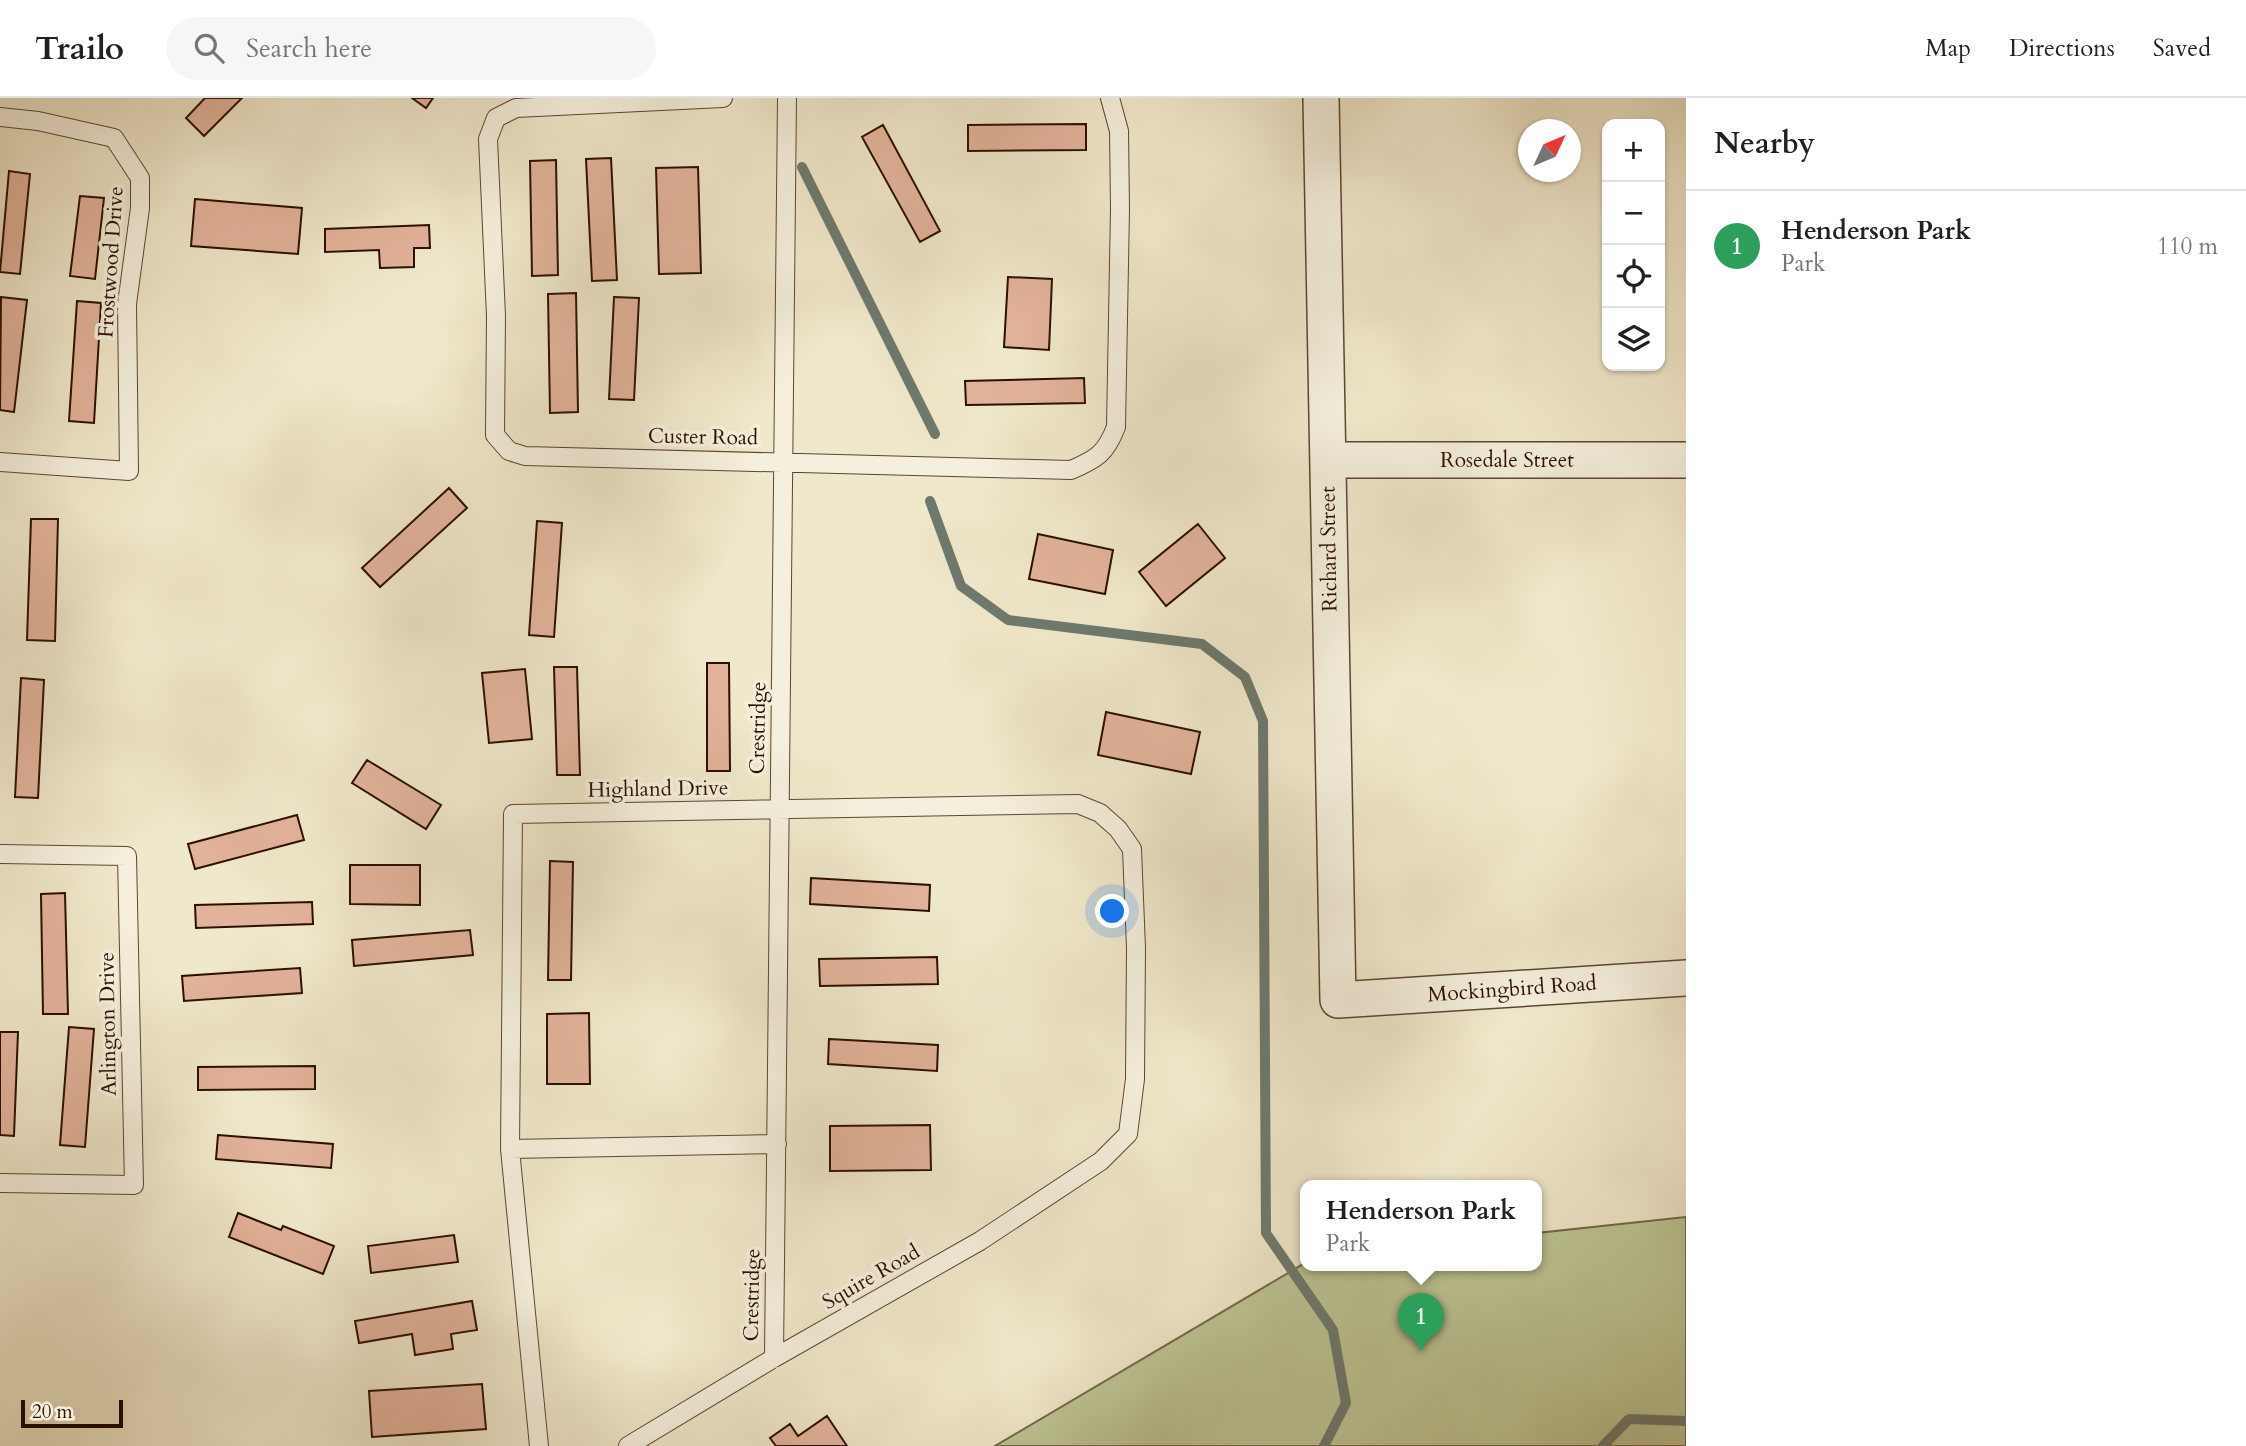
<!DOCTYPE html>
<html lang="en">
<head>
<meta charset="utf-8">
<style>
	:root { --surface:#fff; --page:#f6f6f6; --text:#202124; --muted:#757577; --line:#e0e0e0; --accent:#2563eb }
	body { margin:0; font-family:Cardo,serif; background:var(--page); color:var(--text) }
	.controls { position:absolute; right:21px; top:21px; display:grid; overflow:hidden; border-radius:14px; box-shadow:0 2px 5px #0004 }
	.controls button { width:63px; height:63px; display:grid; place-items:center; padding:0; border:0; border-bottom:2px solid var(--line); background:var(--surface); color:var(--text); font:35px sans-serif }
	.compass { position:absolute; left:1518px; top:21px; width:63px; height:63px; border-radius:50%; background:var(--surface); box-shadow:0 2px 5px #0004; rotate:46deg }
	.scale { position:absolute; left:21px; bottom:18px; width:102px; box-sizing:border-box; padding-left:7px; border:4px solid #2c0f00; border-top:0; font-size:19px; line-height:24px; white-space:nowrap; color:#2c0f00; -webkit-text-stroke:5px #f5f0dd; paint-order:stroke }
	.you { position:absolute; left:1113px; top:814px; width:24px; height:24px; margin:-18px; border:5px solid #fff; border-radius:50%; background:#1a73e8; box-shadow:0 0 0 10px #1a73e833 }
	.badge { display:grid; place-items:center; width:46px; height:46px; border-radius:50%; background:var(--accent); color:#fff; font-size:23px; font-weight:700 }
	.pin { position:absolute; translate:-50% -58px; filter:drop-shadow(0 2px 4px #0008) }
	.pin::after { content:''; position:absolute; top:37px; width:24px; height:21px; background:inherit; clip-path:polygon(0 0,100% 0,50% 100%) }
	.popup { position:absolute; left:1300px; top:1082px; width:242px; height:91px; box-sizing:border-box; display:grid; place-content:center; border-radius:14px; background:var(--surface); filter:drop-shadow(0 2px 5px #0005); font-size:23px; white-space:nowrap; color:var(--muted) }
	.popup b { font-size:26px; color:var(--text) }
	.popup::after { content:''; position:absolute; left:50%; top:100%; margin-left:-14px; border:14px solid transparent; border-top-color:var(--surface) }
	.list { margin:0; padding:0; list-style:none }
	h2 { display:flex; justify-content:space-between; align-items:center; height:91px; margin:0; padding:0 28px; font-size:30px }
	h2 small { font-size:23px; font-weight:400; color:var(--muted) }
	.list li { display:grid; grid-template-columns:46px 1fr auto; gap:21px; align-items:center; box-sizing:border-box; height:112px; padding:0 28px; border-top:2px solid var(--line) }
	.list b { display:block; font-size:26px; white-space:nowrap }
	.list p { margin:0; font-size:23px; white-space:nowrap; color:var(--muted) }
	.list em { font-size:23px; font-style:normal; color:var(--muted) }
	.icon { flex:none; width:38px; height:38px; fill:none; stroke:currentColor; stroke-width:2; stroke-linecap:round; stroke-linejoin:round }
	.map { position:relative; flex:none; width:1686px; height:1348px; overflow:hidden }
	header { display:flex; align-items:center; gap:42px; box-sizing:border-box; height:98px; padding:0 35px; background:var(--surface); border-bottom:2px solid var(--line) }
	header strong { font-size:33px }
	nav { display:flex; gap:38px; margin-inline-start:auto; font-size:24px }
	.search { width:490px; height:63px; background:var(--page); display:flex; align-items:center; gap:18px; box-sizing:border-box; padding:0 24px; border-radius:38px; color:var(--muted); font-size:26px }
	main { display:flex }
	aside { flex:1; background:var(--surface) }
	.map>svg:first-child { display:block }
	.green { fill:#bdc595; stroke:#746a4a; stroke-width:2 }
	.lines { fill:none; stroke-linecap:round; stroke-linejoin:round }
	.stream { stroke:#6e796d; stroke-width:10 }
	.building { fill:#e2b39b; stroke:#2c0f00; stroke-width:2 }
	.service-casing { stroke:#5d4533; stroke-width:20 }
	.minor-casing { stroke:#5d4533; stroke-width:38 }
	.service { stroke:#f5f0dd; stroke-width:18 }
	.minor { stroke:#f5f0dd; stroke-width:35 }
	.labels { text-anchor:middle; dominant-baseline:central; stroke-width:7; stroke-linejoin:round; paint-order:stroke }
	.street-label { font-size:21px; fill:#2c0f00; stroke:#f5f0dd }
</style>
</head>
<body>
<header>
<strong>Trailo</strong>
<div class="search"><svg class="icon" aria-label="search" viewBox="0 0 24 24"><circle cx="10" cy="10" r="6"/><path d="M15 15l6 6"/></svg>Search here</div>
<nav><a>Map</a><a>Directions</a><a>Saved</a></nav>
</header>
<main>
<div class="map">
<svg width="1686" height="1348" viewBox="0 0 1686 1348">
	<rect width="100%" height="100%" fill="#f0e8cb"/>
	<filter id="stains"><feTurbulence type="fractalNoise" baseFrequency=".00286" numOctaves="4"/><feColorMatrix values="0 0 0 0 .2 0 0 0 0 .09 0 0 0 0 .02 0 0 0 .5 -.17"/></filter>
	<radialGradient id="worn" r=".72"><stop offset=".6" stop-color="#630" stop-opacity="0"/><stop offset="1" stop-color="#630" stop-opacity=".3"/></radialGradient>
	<!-- green -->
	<path class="green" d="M1686 1119V1348H995L1305 1165 1306 1167H1536L1537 1135Z"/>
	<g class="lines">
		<!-- stream -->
		<path class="stream" d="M802 69 935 336
			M930 403 961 488 1008 522 1202 546 1245 579 1263 623 1266 1135 1333 1232 1346 1305 1324 1348
			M1603 1348 1629 1321 1686 1323"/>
	</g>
	<!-- building -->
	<path class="building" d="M205 0H242L204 38 186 20Z
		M412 0H433L426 10Z
		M1086 26V52L968 53V27Z
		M883 27 940 133 920 144 862 39Z
		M611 60 617 182 592 183 586 61Z
		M556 62 558 177 532 178 530 63Z
		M698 69 701 175 659 176 656 70Z
		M9 73 30 76 20 176 0 174Z
		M80 98 104 100 95 181 70 178Z
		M195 101 302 110 298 156 191 148Z
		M429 127 430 150H414V169L380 170 379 152 325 154V131Z
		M1008 179 1052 181 1049 252 1004 249Z
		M576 195 578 314 550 315 548 196Z
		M1 199 27 202 14 314 0 312Z
		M614 199 639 200 634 302 609 301Z
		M77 203 101 205 94 325 69 323Z
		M1084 280 1085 305 966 307 965 283Z
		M449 390 467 410 380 489 362 470Z
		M31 421H58L55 543 27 542Z
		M537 423 562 425 554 539 529 537Z
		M1198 426 1225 460 1166 508 1139 474Z
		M1038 436 1113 452 1105 496 1029 481Z
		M707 565H729L730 673H707Z
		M554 569H577L580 677H557Z
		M525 571 532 641 489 645 482 575Z
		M21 580 44 582 38 700 15 699Z
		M1106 614 1200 634 1191 676 1098 657Z
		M367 662 441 707 426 731 352 685Z
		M297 717 304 742 195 771 188 746Z
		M550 763 573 764 571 882H548Z
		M350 767H420V807L350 806Z
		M811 780 930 787 929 813 810 806Z
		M65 795 68 916H43L41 796Z
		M312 804 313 826 196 830 195 807Z
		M470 832 473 857 354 868 352 842Z
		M937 859 938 886 820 888 819 861Z
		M300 870 302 895 184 903 182 878Z
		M589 915 590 986H547V916Z
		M69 929 94 931 85 1049 60 1047Z
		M0 934H18L14 1038 0 1037Z
		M829 941 938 947 937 973 828 966Z
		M315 968V991L198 992V969Z
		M930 1027 931 1072 830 1073V1028Z
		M218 1037 333 1046 331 1070 216 1061Z
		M238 1115 281 1132 283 1128 334 1148 323 1176 229 1139Z
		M454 1137 458 1164 371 1175 368 1148Z
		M472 1203 477 1232 451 1236 453 1251 415 1257 412 1236 359 1245 355 1223Z
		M482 1286 486 1331 372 1339 369 1293Z
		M827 1318 847 1348H776L770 1340 790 1326 798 1338Z"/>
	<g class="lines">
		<!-- service casing -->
		<g class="service-casing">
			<path id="service" d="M723 0 516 10 496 20 488 41 496 218 495 337 509 353 525 358 1071 372C1097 361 1106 355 1116 329L1120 111 1119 33 1110 0
				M0 19 38 23 114 40 140 80V110L127 206 129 373 0 364
				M0 756 127 758 134 1087 0 1085
				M510 1051 777 1046
				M774 1260 787 0
				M539 1348 510 1051 513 716 1078 706 1100 715 1118 731 1132 751 1136 850 1135 981 1128 1036 1101 1063 980 1143 774 1260 628 1348"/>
		</g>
		<!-- minor casing -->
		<g class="minor-casing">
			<path id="minor" d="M1321 0 1338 902 1686 880
				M1328 362H1686"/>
		</g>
		<!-- service -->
		<use href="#service" class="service"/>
		<!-- minor -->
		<use href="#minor" class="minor"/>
	</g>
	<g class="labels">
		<!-- street labels -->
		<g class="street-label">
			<text transform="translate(111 164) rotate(-86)">Frostwood Drive</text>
			<text transform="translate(703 339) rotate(1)">Custer Road</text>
			<text x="1507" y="362">Rosedale Street</text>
			<text transform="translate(1329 451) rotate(-91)">Richard Street</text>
			<text transform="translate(758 630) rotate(-89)">Crestridge</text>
			<text transform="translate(658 691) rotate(-1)">Highland Drive</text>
			<text transform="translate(1512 891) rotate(-4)">Mockingbird Road</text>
			<text transform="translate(108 926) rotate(-91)">Arlington Drive</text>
			<text transform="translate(871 1179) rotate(-30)">Squire Road</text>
			<text transform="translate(752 1197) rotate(-89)">Crestridge</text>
		</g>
	</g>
	<rect width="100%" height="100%" filter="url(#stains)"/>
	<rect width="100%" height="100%" fill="url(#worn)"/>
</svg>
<div class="controls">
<button>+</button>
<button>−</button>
<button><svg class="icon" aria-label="locate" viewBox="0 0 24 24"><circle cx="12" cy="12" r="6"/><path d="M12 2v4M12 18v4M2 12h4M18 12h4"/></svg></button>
<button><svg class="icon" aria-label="layers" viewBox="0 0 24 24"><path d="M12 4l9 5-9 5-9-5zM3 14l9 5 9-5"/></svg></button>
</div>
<svg class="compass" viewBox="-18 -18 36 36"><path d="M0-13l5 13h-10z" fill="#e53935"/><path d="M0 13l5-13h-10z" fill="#757577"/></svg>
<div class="scale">20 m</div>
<div class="you"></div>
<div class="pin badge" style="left:1421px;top:1253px;background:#2e9e5b">1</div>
<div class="popup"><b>Henderson Park</b>Park</div>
</div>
<aside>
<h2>Nearby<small></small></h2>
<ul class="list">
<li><span class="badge" style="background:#2e9e5b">1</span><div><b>Henderson Park</b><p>Park</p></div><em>110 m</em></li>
</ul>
</aside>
</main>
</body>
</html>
